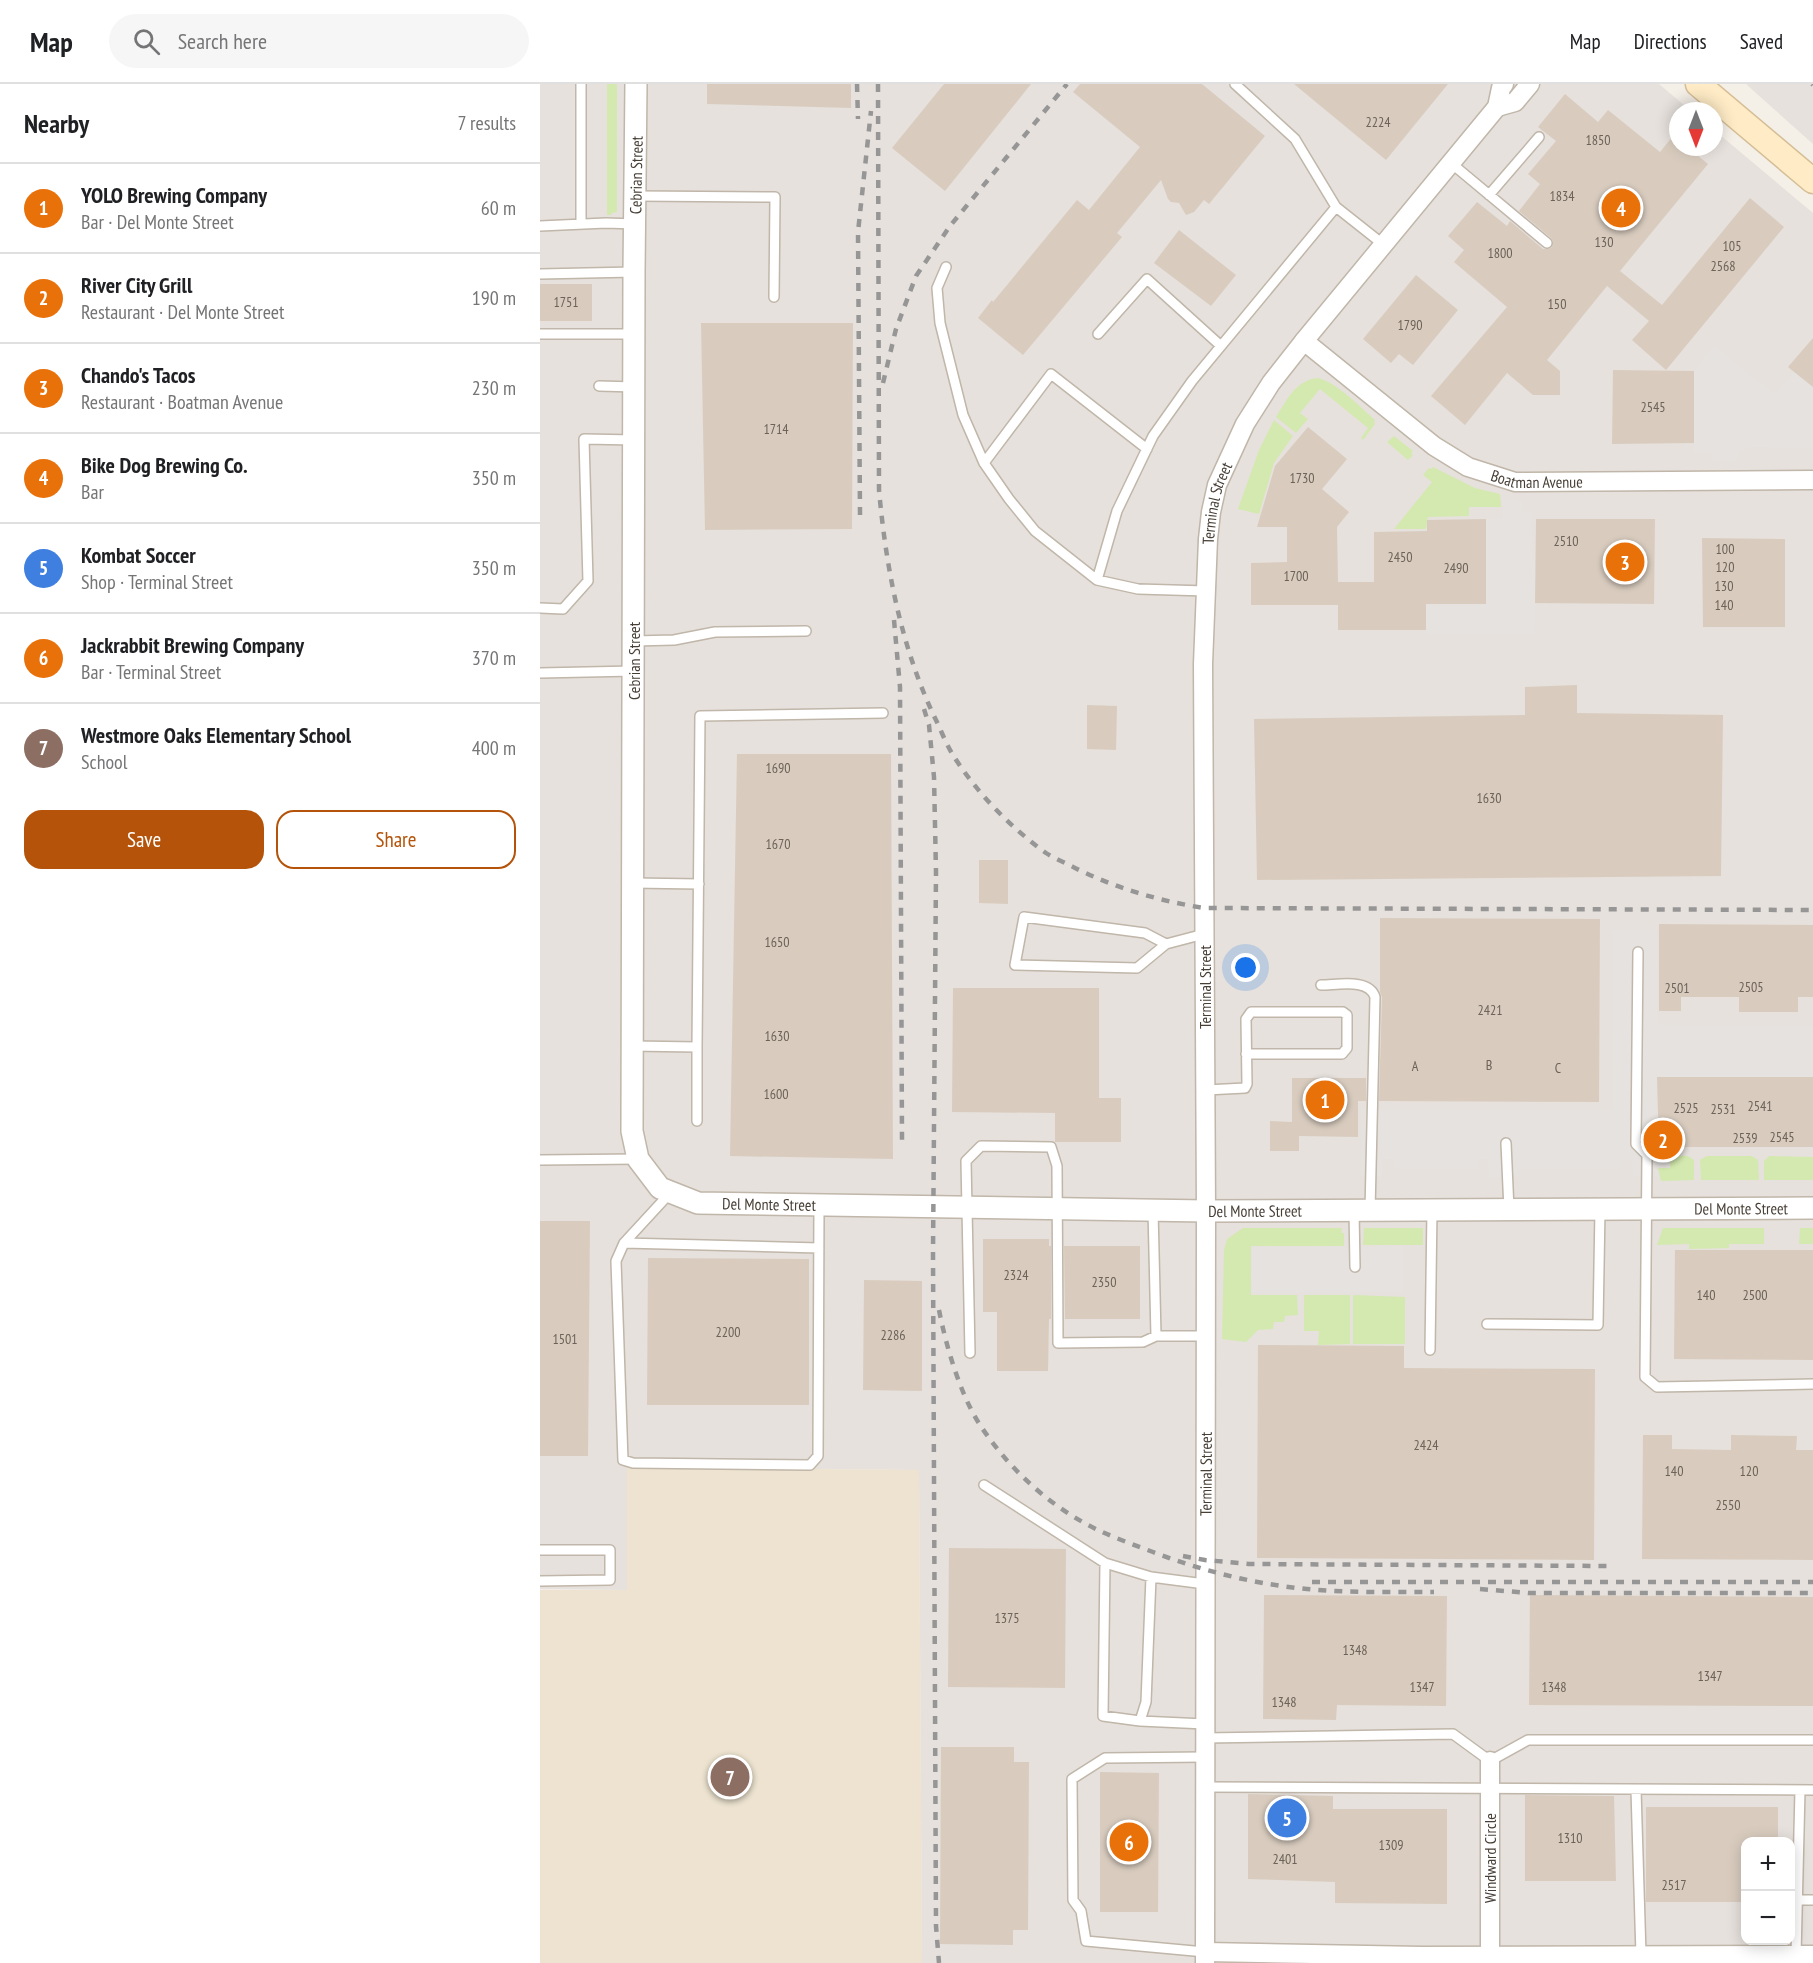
<!DOCTYPE html>
<html lang="en">
<head>
<meta charset="utf-8">
<style>
	:root { --surface:#fff; --page:#f6f6f6; --text:#202124; --muted:#757577; --line:#e0e0e0; --accent:#b45309 }
	body { margin:0; font-family:"PT Sans Narrow",sans-serif; background:var(--page); color:var(--text) }
	.controls { position:absolute; right:18px; bottom:18px; display:grid; overflow:hidden; border-radius:12px; box-shadow:0 3px 15px #0003 }
	.controls button { width:54px; height:54px; display:grid; place-items:center; padding:0; border:0; border-bottom:2px solid var(--line); background:var(--surface); color:var(--text); font:30px sans-serif }
	.compass { position:absolute; left:1129px; top:18px; width:54px; height:54px; border-radius:50%; background:var(--surface); box-shadow:0 3px 15px #0003; rotate:180deg }
	.you { position:absolute; left:706px; top:884px; width:21px; height:21px; margin:-15px; border:4px solid #fff; border-radius:50%; background:#1a73e8; box-shadow:0 0 0 9px #1a73e833 }
	.badge { display:grid; place-items:center; width:39px; height:39px; border-radius:50%; background:var(--accent); color:#fff; font-size:20px; font-weight:700 }
	.pin { position:absolute; translate:-50% -50%; border:3px solid #fff; box-shadow:0 2px 6px #0006 }
	.list { margin:0; padding:0; list-style:none }
	h2 { display:flex; justify-content:space-between; align-items:center; height:78px; margin:0; padding:0 24px; font-size:26px }
	h2 small { font-size:20px; font-weight:400; color:var(--muted) }
	.list li { display:grid; grid-template-columns:39px 1fr auto; gap:18px; align-items:center; box-sizing:border-box; height:90px; padding:0 24px; border-top:2px solid var(--line) }
	.list b { display:block; font-size:22px; white-space:nowrap }
	.list p { margin:0; font-size:20px; white-space:nowrap; color:var(--muted) }
	.list em { font-size:20px; font-style:normal; color:var(--muted) }
	.actions { display:flex; gap:12px; padding:18px 24px }
	.actions a { flex:1; padding:14px 0; border:2px solid var(--accent); border-radius:18px; text-align:center; font-size:21px; color:var(--accent) }
	.actions .main { background:var(--accent); color:#fff }
	.icon { flex:none; width:33px; height:33px; fill:none; stroke:currentColor; stroke-width:2; stroke-linecap:round; stroke-linejoin:round }
	.map { position:relative; flex:none; width:1273px; height:1879px; overflow:hidden }
	header { display:flex; align-items:center; gap:36px; box-sizing:border-box; height:84px; padding:0 30px; background:var(--surface); border-bottom:2px solid var(--line) }
	header strong { font-size:28px }
	nav { display:flex; gap:33px; margin-inline-start:auto; font-size:21px }
	.search { width:420px; height:54px; background:var(--page); display:flex; align-items:center; gap:15px; box-sizing:border-box; padding:0 21px; border-radius:33px; color:var(--muted); font-size:22px }
	main { display:flex }
	aside { flex:1; background:var(--surface) }
	.map>svg:first-child { display:block }
	.industrial { fill:#e6e1dc; fill-rule:evenodd }
	.education { fill:#ede3d0 }
	.green { fill:#d4e9af }
	.parking { fill:#e5e2df }
	.building { fill:#d9ccbf }
	.lines { fill:none; stroke-linecap:round; stroke-linejoin:round }
	.service-casing { stroke:#c0b6a9; stroke-width:12 }
	.minor-casing { stroke:#c0b6a9; stroke-width:21 }
	.tertiary-casing { stroke:#c0b6a9; stroke-width:24 }
	.secondary-casing { stroke:#d5be96; stroke-width:27 }
	.service { stroke:#fff; stroke-width:9 }
	.minor { stroke:#fff; stroke-width:18 }
	.tertiary { stroke:#fff; stroke-width:21 }
	.secondary { stroke:#ffecc6; stroke-width:24 }
	.rail { stroke:#969696; stroke-width:4.5; stroke-dasharray:8 8; stroke-linecap:butt }
	.labels { text-anchor:middle; dominant-baseline:central; stroke-width:4.5; stroke-linejoin:round; paint-order:stroke }
	.number-label { font-size:14px; fill:#6c6258 }
	.street-label { font-size:16px; fill:#473f36; stroke:#fff }
</style>
</head>
<body>
<header>
<strong>Map</strong>
<div class="search"><svg class="icon" aria-label="search" viewBox="0 0 24 24"><circle cx="10" cy="10" r="6"/><path d="M15 15l6 6"/></svg>Search here</div>
<nav><a>Map</a><a>Directions</a><a>Saved</a></nav>
</header>
<main>
<aside>
<h2>Nearby<small>7 results</small></h2>
<ul class="list">
<li><span class="badge" style="background:#e8710a">1</span><div><b>YOLO Brewing Company</b><p>Bar · Del Monte Street</p></div><em>60 m</em></li>
<li><span class="badge" style="background:#e8710a">2</span><div><b>River City Grill</b><p>Restaurant · Del Monte Street</p></div><em>190 m</em></li>
<li><span class="badge" style="background:#e8710a">3</span><div><b>Chando's Tacos</b><p>Restaurant · Boatman Avenue</p></div><em>230 m</em></li>
<li><span class="badge" style="background:#e8710a">4</span><div><b>Bike Dog Brewing Co.</b><p>Bar</p></div><em>350 m</em></li>
<li><span class="badge" style="background:#3f7fe0">5</span><div><b>Kombat Soccer</b><p>Shop · Terminal Street</p></div><em>350 m</em></li>
<li><span class="badge" style="background:#e8710a">6</span><div><b>Jackrabbit Brewing Company</b><p>Bar · Terminal Street</p></div><em>370 m</em></li>
<li><span class="badge" style="background:#8d6e63">7</span><div><b>Westmore Oaks Elementary School</b><p>School</p></div><em>400 m</em></li>
</ul>
<div class="actions"><a class="main">Save</a><a>Share</a></div>
</aside>
<div class="map">
<svg width="1273" height="1879" viewBox="0 0 1273 1879">
	<rect width="100%" height="100%" fill="#f4efe7"/>
	<!-- industrial -->
	<path class="industrial" d="M0 0H1119L1151 27H1138V63H1174V46L1273 129V1879H382L379 1386 88 1383 87 1506 0 1505ZM1206 1758H1250V1856H1206Z
		M1206 0H1273V60Z"/>
	<!-- education -->
	<path class="education" d="M87 1383 379 1386 382 1879H0V1506H87Z"/>
	<!-- green -->
	<path class="green" d="M67 0H77V128L72 129 71 131H67Z
		M777 294C796 297 821 324 835 336L834 338 835 340 823 356 821 354 828 344 780 305 760 329 768 335 756 349 736 333C747 316 755 297 777 294Z
		M734 336 753 352 734 379 719 430 698 425 719 366Z
		M854 352 873 367 871 370 873 371 868 376 847 358Z
		M893 383 935 404 960 410 961 423H929V432L888 433 886 445H854L892 398 883 391 889 384 891 385Z
		M1130 1071 1148 1072 1154 1076V1096L1121 1097 1118 1084H1130Z
		M1167 1072H1212L1218 1076 1219 1096H1161L1160 1076Z
		M1229 1072 1273 1073V1096H1224V1077Z
		M703 1144H802L801 1149H804V1162H711V1211H757L758 1231 745 1232 744 1238H734L733 1245 718 1246 706 1258 682 1255 684 1166 687 1155Z
		M824 1144H883V1161H823Z
		M1123 1144H1224V1160H1189V1164L1149 1165V1160L1117 1161Z
		M1260 1144H1273V1160H1259Z
		M764 1211H810V1260L778 1261 779 1247H764Z
		M813 1211 865 1213V1260H813Z"/>
	<!-- parking -->
	<path class="parking" d="M1174 262 1234 310 1254 288 1273 303V365L1209 363 1201 366 1198 369 1197 377H1172V369H1154V287Z
		M963 415 983 417 981 428 992 427V475L996 478 995 550H886V520L946 435H962Z
		M1072 846H1117L1118 941 1273 942V993H1116L1117 1073H1129V1083L1117 1084 1119 1093 1093 1092 1091 1076H1083L1081 1077 1080 1085H977L978 1093H949L948 1075H938V1085H855V1075H842V1093L821 1092V1025L1073 1026Z
		M863 1162V1208L711 1209 712 1163Z"/>
	<!-- building -->
	<path class="building" d="M167 0H311V24L167 20Z
		M404 0H491L405 107 352 64Z
		M540 0H662L725 52 669 120 664 116 654 128 646 131 639 119 631 118 628 115 621 96 577 149 582 153 483 271 438 234 452 216 453 218 537 116 549 126 600 63 533 8Z
		M754 0H908L846 76Z
		M1025 10 1058 38 1068 26 1120 68 1138 46V63H1147L1168 80 1080 187 1122 221 1210 114 1244 143 1126 286 1092 256 1109 237 1067 202 1007 276 1020 287V311H993L967 289 925 341 891 312 967 223 914 178 924 166 908 152 937 118 967 142 970 137 1003 165H1009L1012 163 1013 157 1011 154 979 127 1000 100 988 90 1016 57 998 43Z
		M639 146 696 191 671 222 614 179Z
		M876 191 918 226 873 281 859 270 851 279 823 255Z
		M0 200H52V237H0Z
		M161 239H313L312 445 165 446Z
		M1273 254V303L1248 283Z
		M1073 286 1154 287V359L1072 360Z
		M768 343 807 375 782 405 809 428 797 443 798 498H834V448L887 447V436L946 435V520H886V546H798V521H711V479L747 478V443H717L735 382Z
		M996 435H1115L1114 520 995 519Z
		M1162 454 1245 455V543H1163Z
		M1037 601V629L1183 631 1181 792 717 796 714 635 985 631V603Z
		M547 621 577 622 576 666 547 665Z
		M197 670H351L353 1075 190 1072Z
		M439 776H468V820L439 819Z
		M840 834 1060 835 1059 1018 839 1017 842 913 840 908Z
		M1119 840 1273 841V913H1258V928H1199V913H1141V927H1119Z
		M413 904H559V1014H581V1058H515V1029L412 1028Z
		M1117 993H1273V1063H1119Z
		M752 994H826V1017H818V1053L759 1052V1067H730V1037L752 1038Z
		M0 1137H50L48 1372H0Z
		M443 1155H509V1162H511V1235H509L508 1287H457V1228H443Z
		M524 1162H600V1235H525Z
		M1135 1166H1273V1276L1134 1275Z
		M108 1174 269 1175V1321H107Z
		M324 1196 382 1197V1307L323 1306Z
		M718 1261 864 1262V1284L1055 1285 1054 1476 717 1474Z
		M1103 1351H1132V1365L1191 1366V1351L1257 1352 1256 1366H1273V1476L1102 1475Z
		M409 1464 526 1465 525 1604 408 1603Z
		M724 1511 907 1512 906 1622 797 1621 796 1636 723 1635Z
		M990 1511 1273 1513V1622L989 1621Z
		M401 1663H474V1678H489L488 1846H473V1861L400 1860Z
		M560 1688 619 1689 618 1828H560Z
		M708 1710 793 1712V1725H907V1820L795 1819V1798L708 1795Z
		M985 1711 1074 1712 1076 1797H985Z
		M1106 1723H1238V1758H1206V1818H1106Z"/>
	<g class="lines">
		<!-- service casing -->
		<g class="service-casing">
			<path id="service" d="M695 0 755 55 796 123
				M911 79 1007 159
				M949 111 999 53
				M96 112 235 113 234 213
				M41 140V0
				M0 142 66 139 95 140
				M406 183 397 204 400 239 423 331 444 379 469 415 495 447 557 496 598 505 666 507
				M0 190 94 188
				M0 250H95
				M558 250 607 195 681 262
				M59 302 95 303
				M444 379 511 290 607 365
				M557 496 577 427 613 352 652 297 796 123 844 161
				M0 524 23 525 48 497 44 355 95 356
				M94 557 134 556 175 548 266 547
				M0 589 94 587
				M93 799 159 800
				M626 860 605 849 484 833 475 881 597 884 626 860 664 850
				M1098 868 1096 1060 1107 1071 1105 1293 1117 1303 1273 1300
				M781 901C798 901 829 894 835 913L830 1127
				M92 962 157 963V1037
				M157 963 160 632 343 629
				M666 1006 705 1004 707 1000 706 935 711 928H803L807 931V964L802 970H706
				M966 1059 969 1126
				M0 1076 98 1075
				M131 1108 84 1159 76 1177 83 1376 93 1379 270 1381 278 1372 279 1122
				M613 1126 616 1252H666
				M814 1127 815 1183
				M84 1159 279 1164
				M947 1240 1058 1241 1060 1125
				M890 1266 892 1126
				M430 1269 426 1077 441 1062 511 1063 517 1082 518 1259 603 1258 616 1252
				M444 1401 565 1479 611 1493 665 1500
				M0 1466H70V1496L0 1497
				M565 1479 563 1632 600 1637 665 1640
				M600 1637 606 1618 611 1493
				M665 1654 913 1650 950 1677 988 1656H1273
				M665 1673 565 1674 532 1695 533 1816 541 1827 546 1857 665 1868
				M665 1703 1273 1706
				M1096 1706 1101 1871
				M1258 1816H1273
				M1256 1871 1260 1706"/>
		</g>
		<!-- minor casing -->
		<g class="minor-casing">
			<g id="minor">
				<path d="M957 23 975 18 990 0"/>
				<path id="s1" d="M764 257 894 362 928 383 975 398 1273 396"/>
				<path d="M950 1677V1872"/>
				<path d="M665 1868 882 1872 1273 1871"/>
				<path id="s2" d="M665 1879 666 1127 663 580 668 455 671 428 677 401 705 340 731 299 764 257 957 23 961 4 964 0"/>
			</g>
		</g>
		<!-- tertiary casing -->
		<g class="tertiary-casing">
			<g id="tertiary">
				<path id="s3" d="M96 0 94 188 92 1047 98 1075 120 1104 158 1119 666 1127 1273 1124"/>
			</g>
		</g>
		<!-- secondary casing -->
		<g class="secondary-casing">
			<path id="secondary" d="M1158 0 1273 97"/>
		</g>
		<!-- service -->
		<use href="#service" class="service"/>
		<!-- minor -->
		<use href="#minor" class="minor"/>
		<!-- tertiary -->
		<use href="#tertiary" class="tertiary"/>
		<!-- secondary -->
		<use href="#secondary" class="secondary"/>
		<!-- rail -->
		<path class="rail" d="M317 0 318 35
			M338 0 339 406C346 484 361 563 395 634 401 646 406 660 413 671 436 708 471 744 506 769 515 775 526 779 535 784 576 804 619 817 664 824L1273 826
			M1272 0 1273 1
			M343 299 356 245 376 192 410 142 527 0
			M320 431 318 148 331 27
			M354 536 360 603 362 1056
			M384 625 389 641 394 693 396 788 393 1169 396 1842 399 1879
			M399 1226C406 1262 420 1310 440 1341 469 1385 510 1423 558 1446 575 1454 594 1461 613 1468 663 1487 714 1500 767 1505 809 1509 852 1508 894 1508
			M643 1472 665 1476 709 1480 1070 1482
			M772 1498H1273
			M940 1505 989 1509H1273"/>
	</g>
	<g class="labels">
		<!-- number labels -->
		<g class="number-label">
			<text x="838" y="38">2224</text>
			<text x="1058" y="56">1850</text>
			<text x="1022" y="112">1834</text>
			<text x="1064" y="158">130</text>
			<text x="1192" y="162">105</text>
			<text x="960" y="169">1800</text>
			<text x="1183" y="182">2568</text>
			<text x="26" y="218">1751</text>
			<text x="1017" y="220">150</text>
			<text x="870" y="241">1790</text>
			<text x="1113" y="323">2545</text>
			<text x="236" y="345">1714</text>
			<text x="762" y="394">1730</text>
			<text x="1026" y="457">2510</text>
			<text x="1185" y="465">100</text>
			<text x="860" y="473">2450</text>
			<text x="1185" y="483">120</text>
			<text x="916" y="484">2490</text>
			<text x="756" y="492">1700</text>
			<text x="1184" y="502">130</text>
			<text x="1184" y="521">140</text>
			<text x="238" y="684">1690</text>
			<text x="949" y="714">1630</text>
			<text x="238" y="760">1670</text>
			<text x="237" y="858">1650</text>
			<text x="1211" y="903">2505</text>
			<text x="1137" y="904">2501</text>
			<text x="950" y="926">2421</text>
			<text x="237" y="952">1630</text>
			<text x="949" y="981">B</text>
			<text x="875" y="982">A</text>
			<text x="1018" y="984">C</text>
			<text x="236" y="1010">1600</text>
			<text x="1220" y="1022">2541</text>
			<text x="1146" y="1024">2525</text>
			<text x="1183" y="1025">2531</text>
			<text x="1242" y="1053">2545</text>
			<text x="1205" y="1054">2539</text>
			<text x="476" y="1191">2324</text>
			<text x="564" y="1198">2350</text>
			<text x="1166" y="1211">140</text>
			<text x="1215" y="1211">2500</text>
			<text x="188" y="1248">2200</text>
			<text x="353" y="1251">2286</text>
			<text x="25" y="1255">1501</text>
			<text x="886" y="1361">2424</text>
			<text x="1134" y="1387">140</text>
			<text x="1209" y="1387">120</text>
			<text x="1188" y="1421">2550</text>
			<text x="467" y="1534">1375</text>
			<text x="815" y="1566">1348</text>
			<text x="1170" y="1592">1347</text>
			<text x="882" y="1603">1347</text>
			<text x="1014" y="1603">1348</text>
			<text x="744" y="1618">1348</text>
			<text x="1030" y="1754">1310</text>
			<text x="851" y="1761">1309</text>
			<text x="745" y="1775">2401</text>
			<text x="1134" y="1801">2517</text>
		</g>
		<!-- street labels -->
		<g class="street-label">
			<text transform="translate(96 91) rotate(-89)">Cebrian Street</text>
			<text stroke="none"><textPath href="#s1" startOffset="278">Boatman Avenue</textPath></text>
			<text stroke="none"><textPath href="#s2" startOffset="1461">Terminal Street</textPath></text>
			<text transform="translate(94 577) rotate(-90)">Cebrian Street</text>
			<text transform="translate(665 903) rotate(-90)">Terminal Street</text>
			<text stroke="none"><textPath href="#s3" startOffset="1224">Del Monte Street</textPath></text>
			<text stroke="none"><textPath href="#s3" startOffset="2196">Del Monte Street</textPath></text>
			<text stroke="none"><textPath href="#s3" startOffset="1710">Del Monte Street</textPath></text>
			<text stroke="none"><textPath href="#s2" startOffset="489">Terminal Street</textPath></text>
			<text transform="translate(950 1774) rotate(-90)">Windward Circle</text>
		</g>
	</g>
</svg>
<div class="controls">
<button>+</button>
<button>−</button>
</div>
<svg class="compass" viewBox="-18 -18 36 36"><path d="M0-13l5 13h-10z" fill="#e53935"/><path d="M0 13l5-13h-10z" fill="#757577"/></svg>
<div class="you"></div>
<div class="pin badge" style="left:785px;top:1016px;background:#e8710a">1</div>
<div class="pin badge" style="left:1123px;top:1056px;background:#e8710a">2</div>
<div class="pin badge" style="left:1085px;top:478px;background:#e8710a">3</div>
<div class="pin badge" style="left:1081px;top:124px;background:#e8710a">4</div>
<div class="pin badge" style="left:747px;top:1734px;background:#3f7fe0">5</div>
<div class="pin badge" style="left:589px;top:1758px;background:#e8710a">6</div>
<div class="pin badge" style="left:190px;top:1693px;background:#8d6e63">7</div>
</div>
</main>
</body>
</html>
